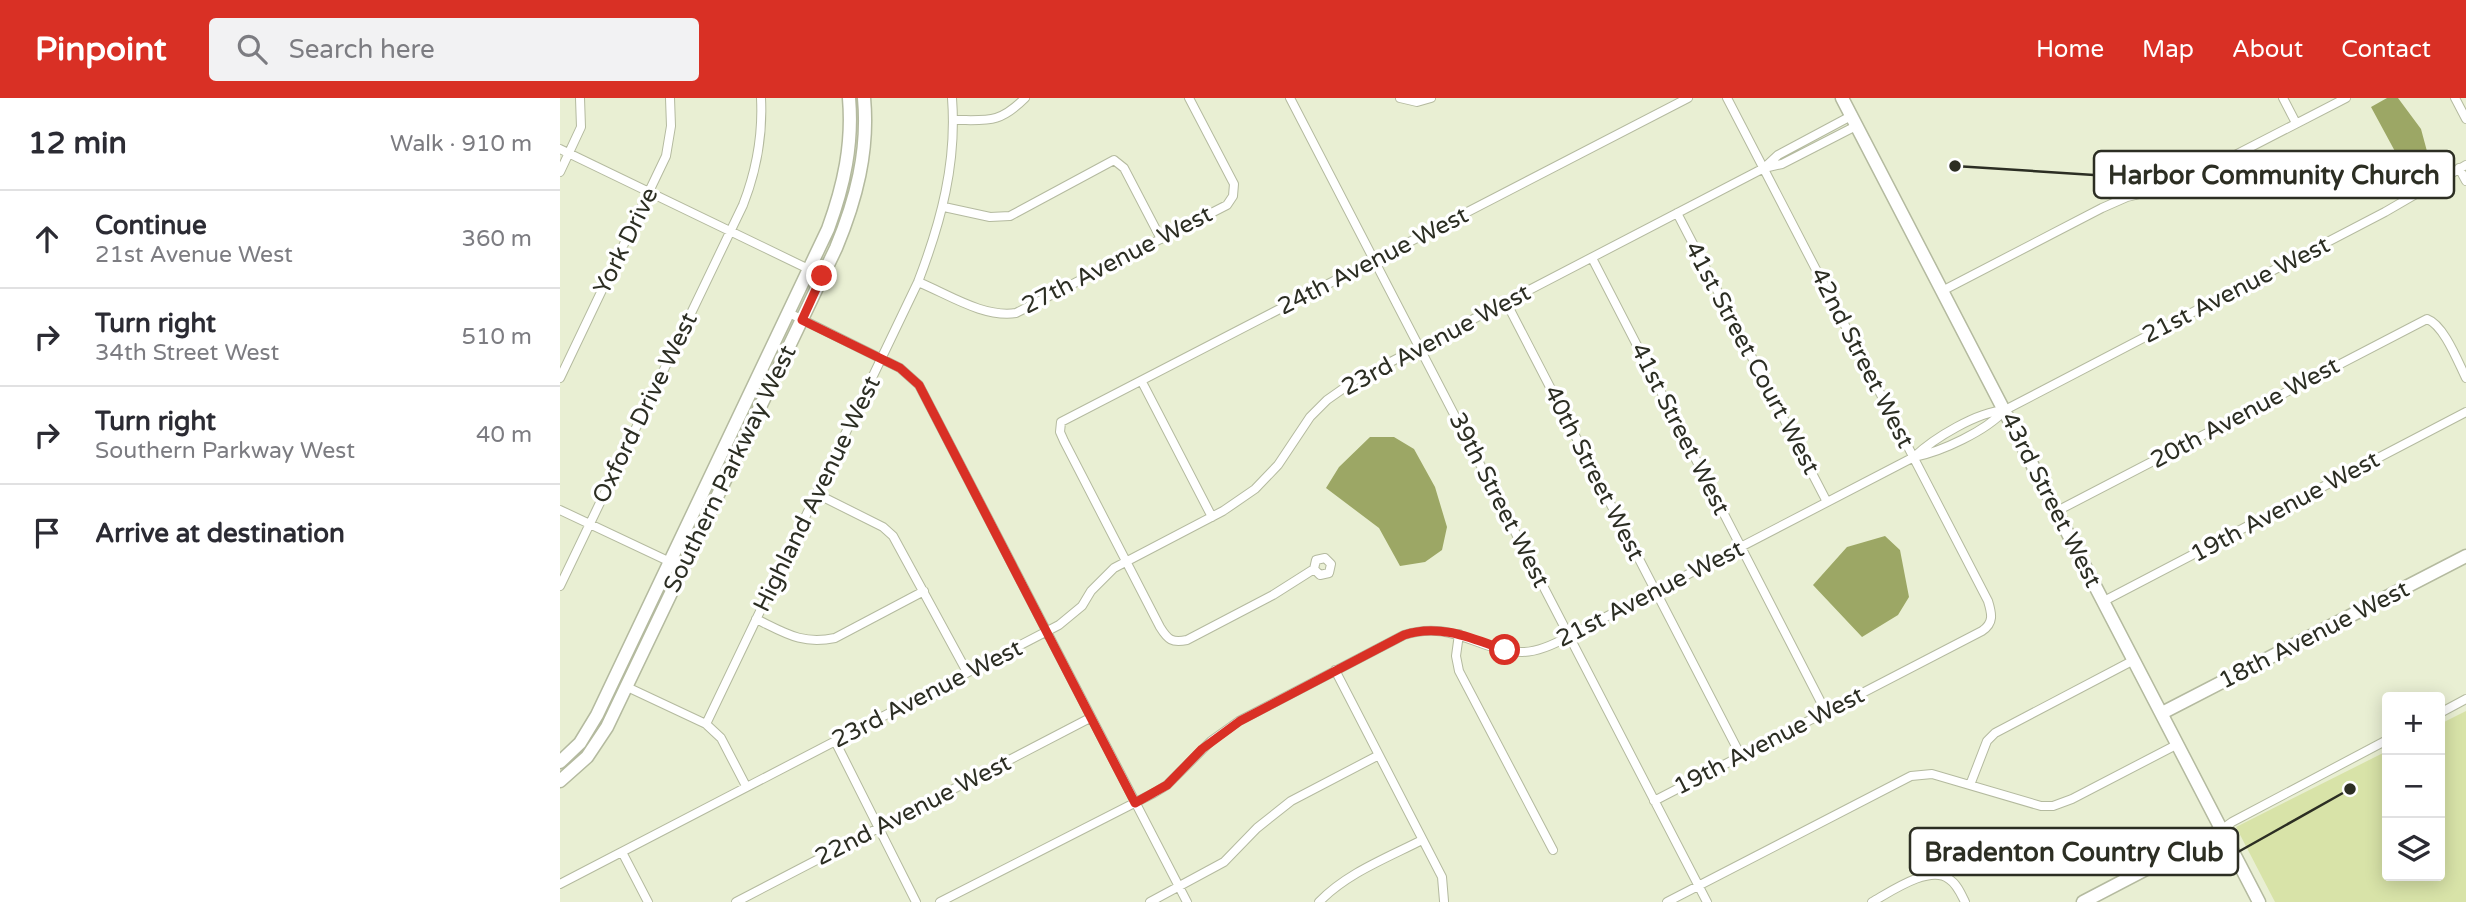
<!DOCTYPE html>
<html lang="en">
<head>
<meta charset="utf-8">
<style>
	:root { --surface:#fff; --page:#f2f2f3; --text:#2b2b33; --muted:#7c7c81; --line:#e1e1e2; --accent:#d93025 }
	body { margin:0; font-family:"Varela Round",sans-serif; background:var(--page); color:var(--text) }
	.controls { position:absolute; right:21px; bottom:21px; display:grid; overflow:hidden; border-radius:7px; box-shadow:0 4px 18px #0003 }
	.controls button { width:63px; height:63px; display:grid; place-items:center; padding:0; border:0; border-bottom:2px solid var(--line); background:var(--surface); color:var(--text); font:35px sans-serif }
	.stop { position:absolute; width:21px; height:21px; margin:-16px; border:5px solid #d93025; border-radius:50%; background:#fff }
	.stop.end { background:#d93025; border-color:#fff; box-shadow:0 2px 7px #0008 }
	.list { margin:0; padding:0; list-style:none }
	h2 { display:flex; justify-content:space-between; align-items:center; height:91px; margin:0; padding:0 28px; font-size:30px }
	h2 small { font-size:23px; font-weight:400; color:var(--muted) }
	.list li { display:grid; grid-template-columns:46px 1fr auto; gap:21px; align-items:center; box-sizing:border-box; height:98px; padding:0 28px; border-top:2px solid var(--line) }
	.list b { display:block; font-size:26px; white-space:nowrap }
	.list p { margin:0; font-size:23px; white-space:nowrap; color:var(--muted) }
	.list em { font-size:23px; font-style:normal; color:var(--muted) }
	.icon { flex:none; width:38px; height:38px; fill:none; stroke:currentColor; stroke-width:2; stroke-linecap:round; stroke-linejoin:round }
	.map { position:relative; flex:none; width:1906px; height:804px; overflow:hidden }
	header { display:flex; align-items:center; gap:42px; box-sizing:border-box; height:98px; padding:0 35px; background:var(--accent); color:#fff }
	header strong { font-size:33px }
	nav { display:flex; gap:38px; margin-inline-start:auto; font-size:24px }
	.search { width:490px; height:63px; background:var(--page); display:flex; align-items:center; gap:18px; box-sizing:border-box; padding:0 24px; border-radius:7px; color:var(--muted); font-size:26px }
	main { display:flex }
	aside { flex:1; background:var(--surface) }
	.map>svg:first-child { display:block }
	.green { fill:#d8e3a8 }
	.water { fill:#9ca765 }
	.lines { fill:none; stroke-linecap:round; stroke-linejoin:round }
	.street-casing { stroke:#b4ba9f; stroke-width:10 }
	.secondary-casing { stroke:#b4ba9f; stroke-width:15 }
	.street { stroke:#fff; stroke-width:8 }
	.secondary { stroke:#fff; stroke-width:12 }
	.route { stroke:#d93025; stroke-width:9 }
	.labels { text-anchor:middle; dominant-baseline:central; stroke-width:7; stroke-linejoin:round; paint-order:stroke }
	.street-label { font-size:24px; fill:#2c2e23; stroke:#fff }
	.leader { fill:none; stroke:#2c2e23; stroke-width:2.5 }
	.callout-dot { fill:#2c2e23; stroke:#fff; stroke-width:2.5 }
	.callout { fill:#fff; stroke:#2c2e23; stroke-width:2.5 }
	.callout-label { font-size:26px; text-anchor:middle; font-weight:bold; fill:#2c2e23 }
</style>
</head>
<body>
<header>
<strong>Pinpoint</strong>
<div class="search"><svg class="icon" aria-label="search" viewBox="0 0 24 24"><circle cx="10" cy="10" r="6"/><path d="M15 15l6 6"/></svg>Search here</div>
<nav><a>Home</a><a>Map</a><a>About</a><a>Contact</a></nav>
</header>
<main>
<aside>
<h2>12 min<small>Walk · 910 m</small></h2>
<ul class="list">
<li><svg class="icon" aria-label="ahead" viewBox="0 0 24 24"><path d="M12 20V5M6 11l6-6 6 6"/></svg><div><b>Continue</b><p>21st Avenue West</p></div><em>360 m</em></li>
<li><svg class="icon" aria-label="right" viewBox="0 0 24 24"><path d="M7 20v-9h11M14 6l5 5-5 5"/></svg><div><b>Turn right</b><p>34th Street West</p></div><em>510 m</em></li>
<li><svg class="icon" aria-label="right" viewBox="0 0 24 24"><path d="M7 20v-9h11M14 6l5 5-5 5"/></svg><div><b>Turn right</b><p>Southern Parkway West</p></div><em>40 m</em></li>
<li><svg class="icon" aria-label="arrive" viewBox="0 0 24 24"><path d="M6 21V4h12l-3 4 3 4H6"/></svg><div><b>Arrive at destination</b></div></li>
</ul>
</aside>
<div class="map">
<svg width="1906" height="804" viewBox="0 0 1906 804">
	<rect width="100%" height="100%" fill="#e9efd3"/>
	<!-- green -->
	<path class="green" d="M1906 613V804H1715L1676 729 1827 653V778H1880V626Z"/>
	<!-- water -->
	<path class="water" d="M1827 0H1838L1861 31 1868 57 1844 70 1811 9Z
		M810 339H834L854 351 875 389 887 429 882 452 865 464 840 468 819 430 766 390 779 369Z
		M1325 438 1340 452 1349 499 1338 517 1302 539 1253 487 1287 449Z"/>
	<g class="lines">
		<!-- street casing -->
		<g class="street-casing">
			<path id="street" d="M730 0 1147 804
				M840 0 857 4 871 0
				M1723 0 1736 25
				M1895 0 1906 21
				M394 22C428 22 439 26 465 0
				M0 51 263 178
				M1204 70 1222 66 1296 28
				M1899 70 1906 83
				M0 74 21 29 20 0
				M384 109 430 119 450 118 554 62 564 70 601 141
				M1117 115 1267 404
				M1032 160 1266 614
				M358 184C388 196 423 220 456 215L667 107 673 98 674 86 629 0
				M1382 193 1542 110 1567 99 1617 87 1786 0
				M946 204 1181 658
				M229 215 340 270 359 287 627 804
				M0 280 106 58 111 28 110 0
				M582 284 652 419
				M1354 359C1381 354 1426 333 1445 312L1825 114 1906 67
				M257 396 323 429 333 438 407 574
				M0 412 123 470
				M1497 413 1867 221C1884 227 1898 264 1906 280
				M754 471 760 477 769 475 771 466 765 460 756 462 754 471 713 497 627 542C612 545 608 542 600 529L504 343 500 334 501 324 1128 0
				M0 488 183 107C197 71 203 38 201 0
				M1544 503 1906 314
				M196 521C225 535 242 547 275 540L364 493
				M899 536 896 558 899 573 993 752
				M775 572 882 779 884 803
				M65 588 146 626 161 640 186 688
				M1880 615 1906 601
				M146 626 358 184C381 124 397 65 392 0
				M275 643 356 804
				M1410 687 1427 643 1435 635 1574 562
				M1094 703 1422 533C1434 525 1432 516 1428 503L1167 0
				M1661 732 1672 724 1827 642
				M62 754 88 804
				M0 786 499 527 522 508 531 493 554 470 663 413 695 391 718 367 750 319 767 302 794 283 1204 70 1218 57 1291 18
				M176 804 530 620
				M380 804 594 695 607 687 651 643 679 623 844 537C893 521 919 554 962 554 979 554 995 546 1009 538L1354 359C1374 340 1417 314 1445 312
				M590 804 664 764 697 730 731 703 819 657
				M759 804C787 775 827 760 862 742
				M1107 804 1351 678 1372 676 1481 708H1493L1512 701 1618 646
				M1312 804C1330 794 1370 766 1389 781 1397 786 1401 796 1405 804"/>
		</g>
		<!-- secondary casing -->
		<g class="secondary-casing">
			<path id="secondary" d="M1282 0 1699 804
				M1602 615 1906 458
				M0 664 20 645 37 617 268 131C284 87 293 46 289 0
				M0 683 27 659 47 629 276 150C296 102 309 53 304 0
				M1523 804 1661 732"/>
		</g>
		<!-- street -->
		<use href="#street" class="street"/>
		<!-- secondary -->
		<use href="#secondary" class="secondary"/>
	</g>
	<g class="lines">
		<!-- route -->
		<path class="route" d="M262 178 242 222 340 270 359 287 575 705 607 687 642 651 680 623 844 537C879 525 912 540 945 552"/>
	</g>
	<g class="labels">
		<!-- street labels -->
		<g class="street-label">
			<text transform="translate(66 143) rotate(-64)">York Drive</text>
			<text transform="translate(557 162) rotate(-27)">27th Avenue West</text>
			<text transform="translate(813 163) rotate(-27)">24th Avenue West</text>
			<text transform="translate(1676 192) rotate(-27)">21st Avenue West</text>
			<text transform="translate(876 242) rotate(-28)">23rd Avenue West</text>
			<text transform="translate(1192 260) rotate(62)">41st Street Court West</text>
			<text transform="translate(1302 260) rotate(63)">42nd Street West</text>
			<text transform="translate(85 310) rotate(-64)">Oxford Drive West</text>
			<text transform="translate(1685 315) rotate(-28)">20th Avenue West</text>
			<text transform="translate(1120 331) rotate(63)">41st Street West</text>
			<text transform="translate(170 371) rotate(-64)">Southern Parkway West</text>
			<text transform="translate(1034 375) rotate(63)">40th Street West</text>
			<text transform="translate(257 396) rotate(-64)">Highland Avenue West</text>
			<text transform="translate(939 402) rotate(63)">39th Street West</text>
			<text transform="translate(1491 402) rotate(63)">43rd Street West</text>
			<text transform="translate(1725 409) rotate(-28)">19th Avenue West</text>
			<text transform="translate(1090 496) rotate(-27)">21st Avenue West</text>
			<text transform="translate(1754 537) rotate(-27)">18th Avenue West</text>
			<text transform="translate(367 596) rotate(-27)">23rd Avenue West</text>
			<text transform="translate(1209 643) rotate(-27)">19th Avenue West</text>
			<text transform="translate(353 712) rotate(-27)">22nd Avenue West</text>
		</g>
	</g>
	<!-- callouts -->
	<path class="leader" d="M1395 68L1534 77M1790 691L1678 754"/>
	<g class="callout-dot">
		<circle cx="1395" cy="68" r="7"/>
		<circle cx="1790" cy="691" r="7"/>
	</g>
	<g class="callout">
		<rect x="1534" y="53" width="360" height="47" rx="7"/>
		<rect x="1350" y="730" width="328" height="47" rx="7"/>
	</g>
	<g class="callout-label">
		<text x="1714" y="86">Harbor Community Church</text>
		<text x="1514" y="763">Bradenton Country Club</text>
	</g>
</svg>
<div class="controls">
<button>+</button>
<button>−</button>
<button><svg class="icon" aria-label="layers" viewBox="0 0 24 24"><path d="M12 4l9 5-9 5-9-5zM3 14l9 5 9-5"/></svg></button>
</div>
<div class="stop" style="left:945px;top:552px"></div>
<div class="stop end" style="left:262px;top:178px"></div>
</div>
</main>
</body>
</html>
